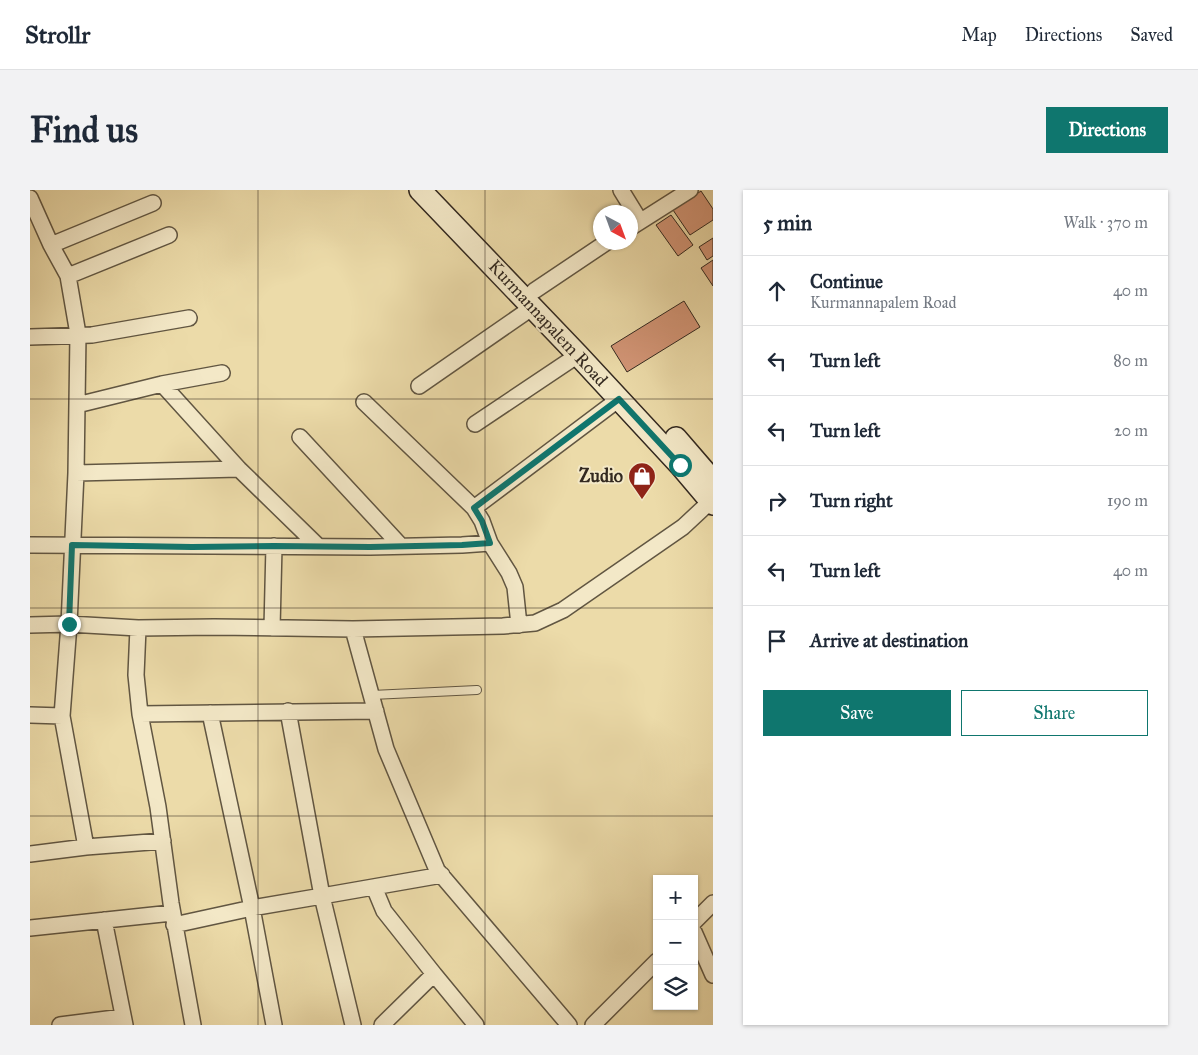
<!DOCTYPE html>
<html lang="en">
<head>
<meta charset="utf-8">
<style>
	:root { --surface:#fff; --page:#f2f2f3; --text:#1f2937; --muted:#747a83; --line:#e0e1e3; --accent:#0f766e }
	body { margin:0; font-family:"IM FELL Great Primer",serif; background:var(--page); color:var(--text) }
	.controls { position:absolute; right:15px; bottom:15px; display:grid; overflow:hidden; border-radius:0px; box-shadow:0 1px 4px #0004 }
	.controls button { width:45px; height:45px; display:grid; place-items:center; padding:0; border:0; border-bottom:1px solid var(--line); background:var(--surface); color:var(--text); font:25px sans-serif }
	.compass { position:absolute; left:563px; top:15px; width:45px; height:45px; border-radius:50%; background:var(--surface); box-shadow:0 1px 4px #0004; rotate:139deg }
	.stop { position:absolute; width:15px; height:15px; margin:-11px; border:4px solid #0f766e; border-radius:50%; background:#fff }
	.stop.end { background:#0f766e; border-color:#fff; box-shadow:0 1px 5px #0008 }
	.list { margin:0; padding:0; list-style:none }
	h2 { display:flex; justify-content:space-between; align-items:center; height:65px; margin:0; padding:0 20px; font-size:21px }
	h2 small { font-size:16px; font-weight:400; color:var(--muted) }
	.list li { display:grid; grid-template-columns:32px 1fr auto; gap:15px; align-items:center; box-sizing:border-box; height:70px; padding:0 20px; border-top:1px solid var(--line) }
	.list b { display:block; font-size:19px; white-space:nowrap }
	.list p { margin:0; font-size:16px; white-space:nowrap; color:var(--muted) }
	.list em { font-size:16px; font-style:normal; color:var(--muted) }
	.actions { display:flex; gap:10px; padding:15px 20px }
	.actions a { flex:1; padding:11px 0; border:1px solid var(--accent); border-radius:0px; text-align:center; font-size:18px; color:var(--accent) }
	.actions .main { background:var(--accent); color:#fff }
	.icon { flex:none; width:28px; height:28px; fill:none; stroke:currentColor; stroke-width:2; stroke-linecap:round; stroke-linejoin:round }
	.map { position:relative; flex:none; width:683px; height:835px; overflow:hidden; border-radius:0px }
	header { display:flex; align-items:center; gap:30px; box-sizing:border-box; height:70px; padding:0 25px; background:var(--surface); border-bottom:1px solid var(--line) }
	header strong { font-size:24px }
	nav { display:flex; gap:28px; margin-inline-start:auto; font-size:18px }
	.intro { display:flex; align-items:center; justify-content:space-between; box-sizing:border-box; height:120px; padding:0 30px }
	h1 { margin:0; font-size:35px }
	.button { padding:12px 22px; border-radius:0px; background:var(--accent); color:#fff; font-size:18px; font-weight:700 }
	main { display:flex; gap:30px; padding:0 30px }
	aside { flex:1; background:var(--surface); border-radius:0px; box-shadow:0 1px 4px #0004 }
	.map>svg:first-child { display:block }
	.building { fill:#d29576; stroke:#332920 }
	.lines { fill:none; stroke-linecap:round; stroke-linejoin:round }
	.service-casing { stroke:#615642; stroke-width:10 }
	.minor-casing { stroke:#615642; stroke-width:18 }
	.secondary-casing { stroke:#332920; stroke-width:24 }
	.service { stroke:#f3e8c7; stroke-width:8 }
	.minor { stroke:#f3e8c7; stroke-width:15 }
	.secondary { stroke:#f3e8c7; stroke-width:21 }
	.route { stroke:#0f766e; stroke-width:6 }
	.grid { fill:none; stroke:#332920; stroke-width:1; stroke-opacity:0.55 }
	.labels { text-anchor:middle; dominant-baseline:central; stroke-width:4; stroke-linejoin:round; paint-order:stroke }
	.street-label { font-size:18px; fill:#332920; stroke:#f3e8c7 }
	.poi-label { font-size:18px; font-weight:bold; fill:#332920; stroke:#f3e8c7; text-anchor:end }
</style>
</head>
<body>
<header>
<strong>Strollr</strong>
<nav><a>Map</a><a>Directions</a><a>Saved</a></nav>
</header>
<div class="intro"><h1>Find us</h1><a class="button">Directions</a></div>
<main>
<div class="map">
<svg width="683" height="835" viewBox="0 0 683 835">
	<rect width="100%" height="100%" fill="#ecdba9"/>
	<filter id="stains"><feTurbulence type="fractalNoise" baseFrequency=".004" numOctaves="4"/><feColorMatrix values="0 0 0 0 .2 0 0 0 0 .09 0 0 0 0 .02 0 0 0 .5 -.17"/></filter>
	<radialGradient id="worn" r=".72"><stop offset=".6" stop-color="#630" stop-opacity="0"/><stop offset="1" stop-color="#630" stop-opacity=".3"/></radialGradient>
	<!-- building -->
	<path class="building" d="M671 1 683 19V30L660 45 643 20Z
		M641 25 663 55 648 66 626 35Z
		M683 48V66L677 70 669 57Z
		M683 70V96L671 78Z
		M654 111 670 137 597 182 581 156Z"/>
	<g class="lines">
		<!-- service casing -->
		<g class="service-casing">
			<path id="service" d="M342 505 447 500"/>
		</g>
		<!-- minor casing -->
		<g class="minor-casing">
			<path id="minor" d="M591 0 610 31
				M0 8 21 55 38 86 48 144 46 283 39 434 32 526
				M600 38 660 0
				M21 55 123 13
				M38 86 139 45
				M504 101 577 52
				M0 147 62 145 159 128
				M132 194 209 279 288 356
				M389 196 503 117
				M334 212 444 318 452 331 460 353 479 383 485 397 489 435
				M47 215 132 194 192 183
				M445 234 548 165
				M270 247 371 356
				M46 283 209 279
				M444 318 589 209
				M0 355 340 357 432 355 460 353
				M0 435 39 434 108 438 184 437 323 439 473 436 505 433 533 420 653 337 683 309
				M108 438 106 485 110 524 128 617 141 713 163 835
				M242 438 244 356
				M323 439 356 559 407 680 539 835
				M258 521 292 706 412 685
				M180 523 222 718 292 706 323 835
				M110 524 346 521
				M0 525 32 526 56 657
				M0 664 56 657 133 651
				M344 697 354 721 404 784
				M74 730 95 835
				M664 732 683 713
				M144 735 222 718 244 835
				M0 738 142 723
				M664 742 683 785
				M30 835 93 827
				M352 835 404 784 446 835
				M563 835 627 771"/>
		</g>
		<!-- secondary casing -->
		<g class="secondary-casing">
			<path id="secondary" d="M390 0 548 165 650 275 683 314
				M646 248 683 291"/>
		</g>
		<!-- service -->
		<use href="#service" class="service"/>
		<!-- minor -->
		<use href="#minor" class="minor"/>
		<!-- secondary -->
		<use href="#secondary" class="secondary"/>
	</g>
	<g class="lines">
		<!-- route -->
		<path class="route" d="M39 434 42 355 162 357 244 356 340 357 432 355 460 353 452 331 444 318 589 209 650 275"/>
	</g>
	<!-- grid -->
	<path class="grid" d="M228 0V835M455 0V835M0 209H683M0 418H683M0 626H683"/>
	<!-- icons -->
	<defs>
		<g id="shop-pin" transform="scale(1.4375)"><path d="M0 17L-7.5 6A9.5 9.5 0 1 1 7.5 6Z" fill="#8f2418" stroke="#f3e8c7"/><path d="M-5-2.5h2.3a2.7 3.5 0 0 1 5.4 0H5L5.5 6h-11ZM-1.5-2.5h3a1.5 2.3 0 0 0-3 0Z" fill="#fff"/></g>
	</defs>
	<g fill-rule="evenodd">
		<use href="#shop-pin" x="612" y="286"/>
	</g>
	<g class="labels">
		<!-- street labels -->
		<g class="street-label">
			<text transform="translate(518 133) rotate(47)">Kurmannapalem Road</text>
		</g>
		<!-- poi labels -->
		<g class="poi-label">
			<text x="593" y="286">Zudio</text>
		</g>
	</g>
	<rect width="100%" height="100%" filter="url(#stains)"/>
	<rect width="100%" height="100%" fill="url(#worn)"/>
</svg>
<div class="controls">
<button>+</button>
<button>−</button>
<button><svg class="icon" aria-label="layers" viewBox="0 0 24 24"><path d="M12 4l9 5-9 5-9-5zM3 14l9 5 9-5"/></svg></button>
</div>
<svg class="compass" viewBox="-18 -18 36 36"><path d="M0-13l5 13h-10z" fill="#e53935"/><path d="M0 13l5-13h-10z" fill="#747a83"/></svg>
<div class="stop" style="left:650px;top:275px"></div>
<div class="stop end" style="left:39px;top:434px"></div>
</div>
<aside>
<h2>5 min<small>Walk · 370 m</small></h2>
<ul class="list">
<li><svg class="icon" aria-label="ahead" viewBox="0 0 24 24"><path d="M12 20V5M6 11l6-6 6 6"/></svg><div><b>Continue</b><p>Kurmannapalem Road</p></div><em>40 m</em></li>
<li><svg class="icon" aria-label="left" viewBox="0 0 24 24"><path d="M17 20v-9H6M10 6l-5 5 5 5"/></svg><div><b>Turn left</b></div><em>80 m</em></li>
<li><svg class="icon" aria-label="left" viewBox="0 0 24 24"><path d="M17 20v-9H6M10 6l-5 5 5 5"/></svg><div><b>Turn left</b></div><em>20 m</em></li>
<li><svg class="icon" aria-label="right" viewBox="0 0 24 24"><path d="M7 20v-9h11M14 6l5 5-5 5"/></svg><div><b>Turn right</b></div><em>190 m</em></li>
<li><svg class="icon" aria-label="left" viewBox="0 0 24 24"><path d="M17 20v-9H6M10 6l-5 5 5 5"/></svg><div><b>Turn left</b></div><em>40 m</em></li>
<li><svg class="icon" aria-label="arrive" viewBox="0 0 24 24"><path d="M6 21V4h12l-3 4 3 4H6"/></svg><div><b>Arrive at destination</b></div></li>
</ul>
<div class="actions"><a class="main">Save</a><a>Share</a></div>
</aside>
</main>
</body>
</html>
